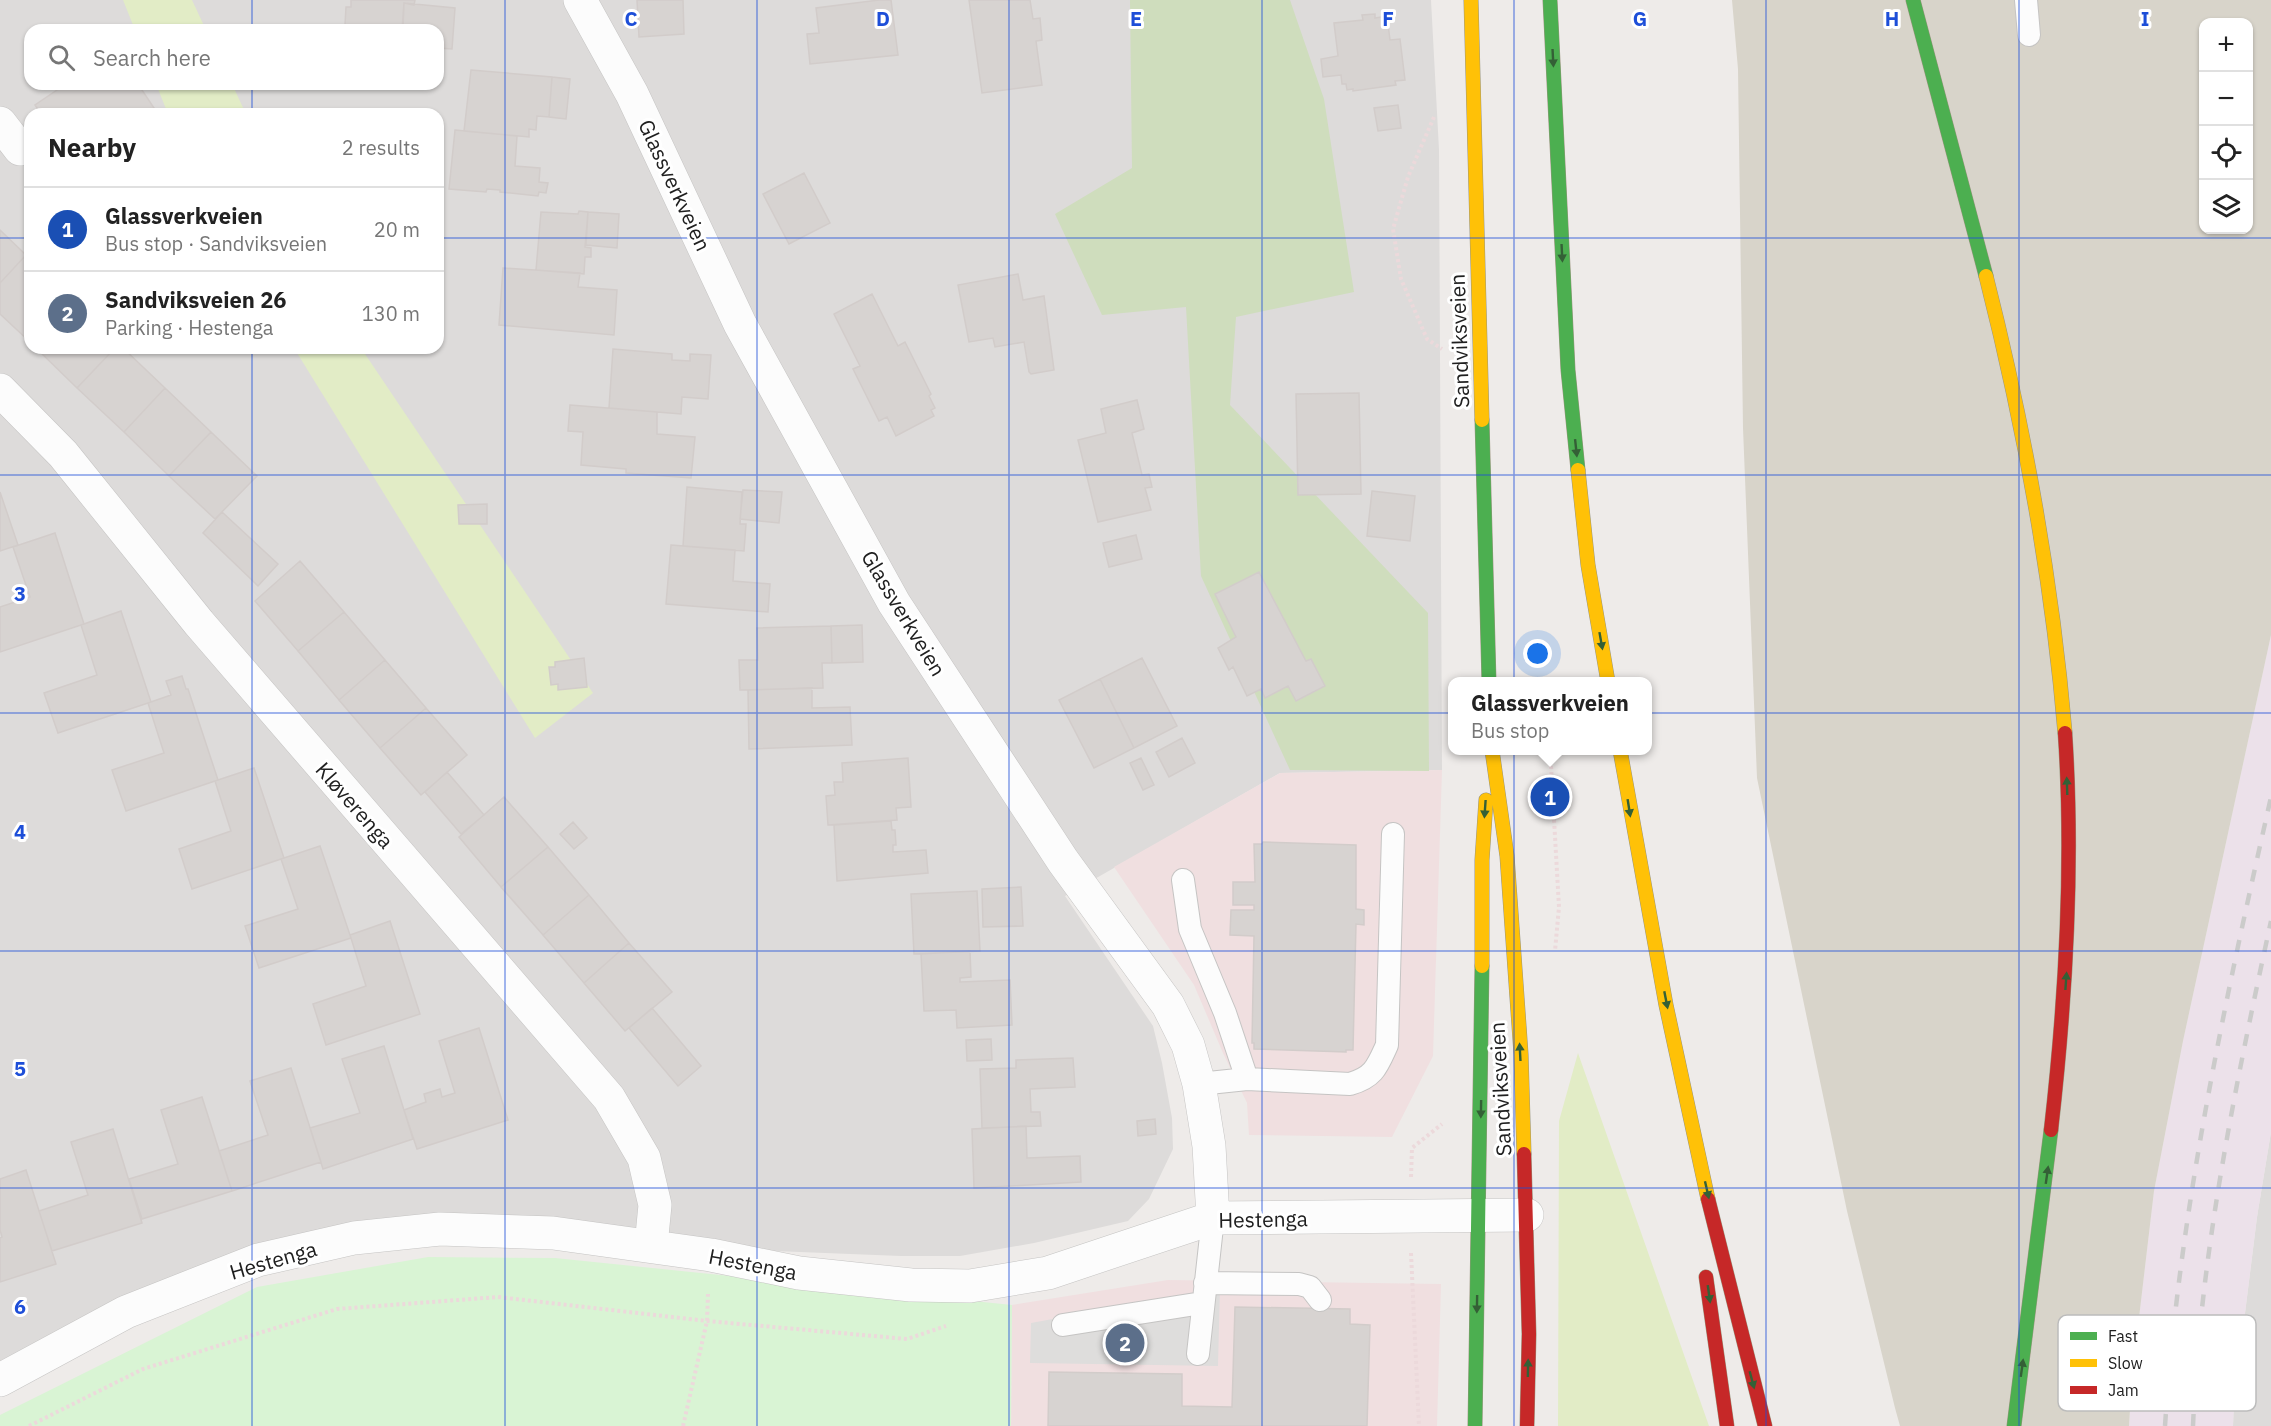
<!DOCTYPE html>
<html lang="en">
<head>
<meta charset="utf-8">
<style>
	:root { --surface:#fff; --page:#f2f2f2; --text:#222; --muted:#767676; --line:#e0e0e0; --accent:#d93025 }
	body { margin:0; font-family:"IBM Plex Sans",sans-serif; background:var(--page); color:var(--text) }
	.controls { position:absolute; right:18px; top:18px; display:grid; overflow:hidden; border-radius:12px; box-shadow:0 2px 4px #0004 }
	.controls button { width:54px; height:54px; display:grid; place-items:center; padding:0; border:0; border-bottom:2px solid var(--line); background:var(--surface); color:var(--text); font:30px sans-serif }
	.you { position:absolute; left:1538px; top:654px; width:21px; height:21px; margin:-15px; border:4px solid #fff; border-radius:50%; background:#1a73e8; box-shadow:0 0 0 9px #1a73e833 }
	.badge { display:grid; place-items:center; width:39px; height:39px; border-radius:50%; background:var(--accent); color:#fff; font-size:20px; font-weight:700 }
	.pin { position:absolute; translate:-50% -50%; border:3px solid #fff; box-shadow:0 2px 6px #0006 }
	.popup { position:absolute; left:1448px; top:677px; width:204px; height:78px; box-sizing:border-box; display:grid; place-content:center; border-radius:12px; background:var(--surface); filter:drop-shadow(0 2px 4px #0005); font-size:20px; white-space:nowrap; color:var(--muted) }
	.popup b { font-size:22px; color:var(--text) }
	.popup::after { content:''; position:absolute; left:50%; top:100%; margin-left:-12px; border:12px solid transparent; border-top-color:var(--surface) }
	.list { margin:0; padding:0; list-style:none }
	h2 { display:flex; justify-content:space-between; align-items:center; height:78px; margin:0; padding:0 24px; font-size:26px }
	h2 small { font-size:20px; font-weight:400; color:var(--muted) }
	.list li { display:grid; grid-template-columns:39px 1fr auto; gap:18px; align-items:center; box-sizing:border-box; height:84px; padding:0 24px; border-top:2px solid var(--line) }
	.list b { display:block; font-size:22px; white-space:nowrap }
	.list p { margin:0; font-size:20px; white-space:nowrap; color:var(--muted) }
	.list em { font-size:20px; font-style:normal; color:var(--muted) }
	.icon { flex:none; width:33px; height:33px; fill:none; stroke:currentColor; stroke-width:2; stroke-linecap:round; stroke-linejoin:round }
	.map { position:relative; flex:none; width:2271px; height:1426px; overflow:hidden }
	.search { position:absolute; background:var(--surface); box-shadow:0 2px 4px #0004; left:24px; top:24px; width:420px; height:66px; display:flex; align-items:center; gap:15px; box-sizing:border-box; padding:0 21px; border-radius:18px; color:var(--muted); font-size:22px }
	.panel { position:absolute; background:var(--surface); box-shadow:0 2px 4px #0004; left:24px; top:108px; width:420px; height:246px; border-radius:18px }
	.map>svg:first-child { display:block }
	.residential { fill:#dddbda; fill-rule:evenodd }
	.commercial { fill:#f0dfe0 }
	.industrial { fill:#ece1ea }
	.construction { fill:#d8d4ca; fill-rule:evenodd }
	.grass { fill:#e2ecc6 }
	.forest { fill:#cfddbd }
	.park { fill:#d9f4d4 }
	.parking { fill:#dedddc }
	.building { fill:#d7d3d1; stroke:#d2ccca; stroke-width:1.5 }
	.lines { fill:none; stroke-linecap:round; stroke-linejoin:round }
	.lane-casing { stroke:#c5c4c3; stroke-width:24 }
	.street-casing { stroke:#c5c4c3; stroke-width:34 }
	.fast-casing { stroke:#9a967f; stroke-width:15 }
	.slow-casing { stroke:#9a967f; stroke-width:15 }
	.jam-casing { stroke:#9a967f; stroke-width:15 }
	.path { stroke:#ecd9db; stroke-width:4; stroke-dasharray:3 3; stroke-linecap:butt }
	.lane { stroke:#fcfcfc; stroke-width:22 }
	.street { stroke:#fcfcfc; stroke-width:33 }
	.fast { stroke:#4caf50; stroke-width:14 }
	.slow { stroke:#ffc107; stroke-width:14 }
	.jam { stroke:#c62828; stroke-width:14 }
	.rail { stroke:#cbcbca; stroke-width:4.5; stroke-dasharray:12 12; stroke-linecap:butt }
	.oneway { fill:#346036 }
	.grid { fill:none; stroke:#1d4ed8; stroke-width:1.5; stroke-opacity:0.55 }
	.labels { text-anchor:middle; dominant-baseline:central; stroke-width:6; stroke-linejoin:round; paint-order:stroke }
	.street-label { font-size:21px; fill:#202020; stroke:#fff }
	.key { fill:#fff; stroke:#bcbcbc; stroke-width:1.5 }
	.key-label { font-size:16px; fill:#202020 }
	.grid-label { font-size:20px; text-anchor:middle; font-weight:bold; fill:#1d4ed8; stroke:#fff; stroke-width:6; stroke-linejoin:round; paint-order:stroke }
</style>
</head>
<body>
<div class="map">
<svg width="2271" height="1426" viewBox="0 0 2271 1426">
	<rect width="100%" height="100%" fill="#eeebe9"/>
	<!-- residential -->
	<path class="residential" d="M0 0H1431L1439 150 1442 770 1280 773 1065 896 1153 1026 1162 1063 1172 1118 1173 1149 1149 1199 1128 1221 1034 1243 960 1256H901L651 1246 553 1233 258 1260 0 1382ZM30 30H438V84H30ZM30 114H438V348H30Z
		M2271 1132V1426H2233L2234 1401 2257 1217Z"/>
	<!-- commercial -->
	<path class="commercial" d="M1442 770 1433 1056 1392 1137 1249 1135 1247 1103 1223 1053 1194 985 1114 867 1280 773Z
		M1168 1280 1441 1284 1437 1426H1011L1012 1305Z"/>
	<!-- industrial -->
	<path class="industrial" d="M2271 635V1132L2257 1217 2234 1401 2233 1426H2129L2132 1377 2154 1191 2183 1041Z"/>
	<!-- construction -->
	<path class="construction" d="M1732 0H2271V635L2183 1041 2154 1191 2132 1377 2129 1426H1900L1895 1408 1847 1211 1757 778 1743 428 1738 69ZM2204 22H2248V230H2204Z"/>
	<!-- grass -->
	<path class="grass" d="M123 0H192L206 30H135Z
		M156 84H232L246 114H168Z
		M294 348H361L593 693 535 738Z
		M1578 1053 1709 1426H1558L1559 1121Z"/>
	<!-- forest -->
	<path class="forest" d="M1130 0H1290L1324 99 1354 292 1236 317 1230 405 1428 613 1429 771 1290 770 1201 576 1186 307 1102 315 1055 214 1132 168Z"/>
	<!-- park -->
	<path class="park" d="M428 1257 555 1258 1012 1305 1011 1426H0V1415L257 1287Z"/>
	<!-- parking -->
	<path class="parking" d="M1220 1288 1218 1366 1030 1363 1031 1323Z"/>
	<!-- building -->
	<path class="building" d="M351 0H415L414 5 404 3 402 30 345 25 346 7H351Z
		M637 0H683L684 34 639 37Z
		M879 0H891L898 55 810 64 807 34 819 33 816 8Z
		M969 0H1030L1033 19 1040 18 1042 40 1036 41 1042 85 982 93Z
		M404 3 455 8 452 49 438 48V30L403 28Z
		M1375 14V18L1387 16 1390 40 1400 39 1405 80 1395 81 1396 85 1353 91V89L1347 90 1346 84H1342L1341 75 1323 77 1321 59 1338 56 1334 23 1363 20 1362 15Z
		M471 70 552 77 549 117 537 116 536 130 529 129V137L464 131Z
		M552 77 570 79 566 119 549 117Z
		M66 84H138L158 114H41L35 105Z
		M1398 105 1401 128 1378 131 1374 108Z
		M455 130 517 136 515 166 540 168 539 182 548 183 546 193 539 192 538 196 500 192V190L487 189 486 192 449 189Z
		M804 173 830 223 789 244 763 194Z
		M579 211 588 212 585 247 591 248V257H585L584 274 536 270 541 212 578 214Z
		M588 212 619 214 617 248 586 245Z
		M0 230 26 255 0 283Z
		M26 255 30 259V342L0 314V283Z
		M503 268 580 273 578 287 617 290 614 335 499 325Z
		M1018 274 1023 300 1044 296 1054 370 1031 374 1029 372 1024 342 995 347 993 338 969 342 958 285Z
		M872 294 898 346 905 342 931 394 929 396 935 408 931 410 934 416 896 436 887 417 879 421 853 369 860 366 834 314Z
		M36 348H115L77 388Z
		M115 348H123L165 388 124 432 77 388Z
		M613 349 672 354V360L690 361V354L711 355 708 399 682 397 681 414 609 408Z
		M165 388 211 432 169 476 124 432Z
		M1359 393 1361 494 1298 495 1296 394Z
		M1137 400 1144 429 1132 433 1142 475 1149 474 1152 487 1145 488 1151 510 1098 522 1078 440 1106 433 1101 409Z
		M570 405 657 412V434L695 437 691 478 626 473V469L581 465 583 432 568 431Z
		M211 432 257 476 215 519 169 476Z
		M687 487 742 492 740 524H746L744 551 683 546Z
		M743 490 782 492 779 523 740 519Z
		M1372 491 1415 496 1410 541 1367 536Z
		M0 492 18 545 0 551Z
		M487 504V524H459L458 505Z
		M222 512 278 564 258 586 203 533Z
		M55 533 84 624 0 652V607L30 597 13 547Z
		M1136 535 1142 559 1109 567 1103 543Z
		M671 545 735 550 733 581 770 584 768 612 666 604Z
		M300 561 344 612 298 651 255 601Z
		M1259 572 1306 661 1311 659 1325 686 1296 701 1288 686 1265 698 1261 689 1247 696 1233 667 1229 670 1218 648 1236 637 1215 594Z
		M121 611 151 702 58 733 44 693 97 675 81 625Z
		M344 612 385 660 339 700 298 651Z
		M862 625 863 662 832 663 831 626Z
		M831 626 832 663H822L823 688 740 690 739 660H758L757 628Z
		M584 658 587 687 558 690V684L551 685 549 667H555V662Z
		M1142 658 1177 726 1134 748 1100 679Z
		M385 660 426 708 380 748 339 700Z
		M182 676 186 689H188L218 780 126 811 112 770 164 753 148 703 171 695 166 681Z
		M1100 679 1134 748 1094 768 1059 700Z
		M812 688V708L850 707 852 745 749 749 748 690Z
		M426 708 467 755 421 795 380 748Z
		M1182 738 1195 763 1169 777 1156 752Z
		M908 758 911 807 896 808 897 820 828 825 826 796 835 795 834 782H843L842 763Z
		M1141 758 1154 785 1143 790 1130 763Z
		M254 768 284 858 192 889 179 849 231 831 215 781Z
		M447 772 484 815 461 834 425 792Z
		M504 797 548 847 501 887 459 837Z
		M891 821 892 830H895L896 845H893V852L926 850 928 873 837 881 834 825Z
		M573 822 587 838 574 849 560 834Z
		M1263 842 1356 845V909L1364 910V925L1356 924 1353 1050H1346V1052L1254 1049V1043H1252L1254 936 1230 935 1231 910H1254V905H1233V882H1255L1254 844H1262Z
		M320 846 351 938 259 968 245 926 298 909 281 859Z
		M548 847 589 895 543 935 501 887Z
		M1021 887 1023 926 983 927 982 889Z
		M977 891 980 951 914 954 911 894Z
		M589 895 629 943 584 983 543 935Z
		M390 921 420 1014 326 1045 313 1004 366 986 350 935Z
		M629 943 672 992 625 1031 584 983Z
		M970 951 971 977 960 978V982L1010 980 1012 1025 957 1028 956 1010 924 1011 921 954Z
		M652 1008 701 1066 678 1086 629 1028Z
		M479 1028 508 1120 417 1149 404 1110 426 1102 424 1094 440 1089 442 1097 455 1093 439 1041Z
		M991 1039 992 1060 967 1061 966 1040Z
		M384 1046 413 1139 323 1169 310 1128 360 1113 342 1059Z
		M1073 1058 1075 1087 1030 1089 1031 1112H1040L1041 1126 982 1128 980 1069 1016 1068V1060Z
		M291 1068 321 1162 232 1191 219 1151 268 1135 250 1081Z
		M202 1097 232 1191 142 1219 129 1179 178 1164 161 1110Z
		M1155 1119 1156 1134 1138 1136 1137 1121Z
		M1026 1126 1027 1158 1080 1156 1081 1182 974 1188 972 1129Z
		M113 1129 142 1223 52 1251 39 1211 88 1195 71 1142Z
		M26 1170 56 1264 0 1282V1238L2 1237 0 1230V1179Z
		M1235 1307 1350 1309V1324L1370 1325 1367 1426H1048L1049 1372 1182 1374V1406L1232 1407Z"/>
	<g class="lines">
		<!-- lane casing -->
		<g class="lane-casing">
			<path id="lane" d="M2026 0 2029 35
				M1183 880 1190 929 1225 1013 1247 1079
				M1199 1084 1247 1079 1350 1084C1374 1077 1377 1067 1387 1045L1393 834
				M1205 1283 1299 1284 1310 1287 1320 1300
				M1063 1325 1202 1303
				M1198 1354 1213 1218"/>
		</g>
		<!-- street casing -->
		<g class="street-casing">
			<path id="street" d="M580 0 632 94 740 324 894 603 1063 861 1168 1005 1188 1045 1199 1084 1209 1146 1213 1218
				M0 123 20 149
				M0 390 63 454 199 623 609 1098 644 1158 655 1205 651 1246
				M0 1380 126 1312 258 1260 354 1238 440 1229 553 1233 711 1255 799 1273 911 1285 970 1286 1048 1273 1213 1218 1527 1215"/>
		</g>
		<!-- fast casing -->
		<g class="fast-casing">
			<path id="fast" d="M1550 0 1568 370 1578 470
				M1913 0 1986 276
				M1482 420 1489 682
				M1475 1426 1482 966
				M2014 1426 2051 1130"/>
		</g>
		<!-- slow casing -->
		<g class="slow-casing">
			<path id="slow" d="M1471 0 1482 420
				M1986 276C2024 426 2052 578 2065 733
				M1578 470 1588 565 1608 682
				M1492 750 1507 856 1521 1054 1524 1154
				M1620 750 1666 1005 1708 1199
				M1482 966V860L1486 800"/>
		</g>
		<!-- jam casing -->
		<g class="jam-casing">
			<path id="jam" d="M2051 1130C2066 998 2074 866 2065 733
				M1524 1154 1529 1334 1527 1426
				M1708 1199 1765 1426
				M1706 1277 1727 1426"/>
		</g>
		<!-- path -->
		<path class="path" d="M1434 117 1408 177 1393 229 1401 279 1427 339 1442 349
			M1551 766 1559 907 1555 951
			M1411 1177 1412 1148 1442 1124
			M1411 1253 1419 1426
			M29 1426 143 1369 337 1309 498 1297 707 1321 907 1339 946 1326
			M683 1426 707 1321 708 1294"/>
		<!-- lane -->
		<use href="#lane" class="lane"/>
		<!-- street -->
		<use href="#street" class="street"/>
		<!-- fast -->
		<use href="#fast" class="fast"/>
		<!-- slow -->
		<use href="#slow" class="slow"/>
		<!-- jam -->
		<use href="#jam" class="jam"/>
		<!-- rail -->
		<path class="rail" d="M2165 1426C2179 1213 2224 1005 2271 797
			M2193 1426C2200 1256 2235 1087 2271 921"/>
	</g>
	<!-- one-way arrows -->
	<defs><path id="oneway-solid" d="M-6-.8H1V-3.2L6.5 0L1 3.2V.8H-6Z" transform="scale(1.5)"/></defs>
	<g class="oneway">
		<use href="#oneway-solid" transform="translate(1553 58) rotate(87)"/>
		<use href="#oneway-solid" transform="translate(1562 253) rotate(87)"/>
		<use href="#oneway-solid" transform="translate(1576 448) rotate(84)"/>
		<use href="#oneway-solid" transform="translate(1601 641) rotate(80)"/>
		<use href="#oneway-solid" transform="translate(2067 786) rotate(-92)"/>
		<use href="#oneway-solid" transform="translate(1629 808) rotate(81)"/>
		<use href="#oneway-solid" transform="translate(1485 809) rotate(94)"/>
		<use href="#oneway-solid" transform="translate(2066 981) rotate(-86)"/>
		<use href="#oneway-solid" transform="translate(1666 1000) rotate(79)"/>
		<use href="#oneway-solid" transform="translate(1520 1052) rotate(-93)"/>
		<use href="#oneway-solid" transform="translate(1481 1109) rotate(91)"/>
		<use href="#oneway-solid" transform="translate(2047 1175) rotate(-82)"/>
		<use href="#oneway-solid" transform="translate(1707 1190) rotate(77)"/>
		<use href="#oneway-solid" transform="translate(1709 1294) rotate(82)"/>
		<use href="#oneway-solid" transform="translate(1477 1304) rotate(91)"/>
		<use href="#oneway-solid" transform="translate(1528 1368) rotate(-89)"/>
		<use href="#oneway-solid" transform="translate(2022 1368) rotate(-82)"/>
		<use href="#oneway-solid" transform="translate(1752 1380) rotate(75)"/>
	</g>
	<!-- grid -->
	<path class="grid" d="M252 0V30M505 0V1426M757 0V1426M1009 0V1426M1262 0V1426M1514 0V1426M1766 0V1426M2019 0V1426M252 84V114M0 238H30M438 238H2271M252 348V1426M0 475H2271M0 713H2271M0 951H2271M0 1188H2271"/>
	<g class="labels">
		<!-- street labels -->
		<g class="street-label">
			<text transform="translate(675 185) rotate(65)">Glassverkveien</text>
			<text transform="translate(1459 341) rotate(-92)">Sandviksveien</text>
			<text transform="translate(904 613) rotate(59)">Glassverkveien</text>
			<text transform="translate(355 805) rotate(49)">Kløverenga</text>
			<text transform="translate(1500 1089) rotate(-93)">Sandviksveien</text>
			<text transform="translate(1263 1219) rotate(-1)">Hestenga</text>
			<text transform="translate(273 1260) rotate(-16)">Hestenga</text>
			<text transform="translate(753 1264) rotate(11)">Hestenga</text>
		</g>
	</g>
	<!-- legend -->
	<rect x="2058" y="1315" width="198" height="96" rx="9" class="key"/>
	<rect x="2070" y="1332" width="27" height="8" fill="#4caf50"/>
	<rect x="2070" y="1359" width="27" height="8" fill="#ffc107"/>
	<rect x="2070" y="1386" width="27" height="8" fill="#c62828"/>
	<g class="key-label">
		<text x="2108" y="1342">Fast</text>
		<text x="2108" y="1369">Slow</text>
		<text x="2108" y="1396">Jam</text>
	</g>
	<g class="grid-label">
		<text x="631" y="26">C</text>
		<text x="883" y="26">D</text>
		<text x="1136" y="26">E</text>
		<text x="1388" y="26">F</text>
		<text x="1640" y="26">G</text>
		<text x="1892" y="26">H</text>
		<text x="2145" y="26">I</text>
		<text x="20" y="601">3</text>
		<text x="20" y="839">4</text>
		<text x="20" y="1076">5</text>
		<text x="20" y="1314">6</text>
	</g>
</svg>
<div class="controls">
<button>+</button>
<button>−</button>
<button><svg class="icon" aria-label="locate" viewBox="0 0 24 24"><circle cx="12" cy="12" r="6"/><path d="M12 2v4M12 18v4M2 12h4M18 12h4"/></svg></button>
<button><svg class="icon" aria-label="layers" viewBox="0 0 24 24"><path d="M12 4l9 5-9 5-9-5zM3 14l9 5 9-5"/></svg></button>
</div>
<div class="you"></div>
<div class="pin badge" style="left:1550px;top:797px;background:#1a4fb4">1</div>
<div class="popup"><b>Glassverkveien</b>Bus stop</div>
<div class="pin badge" style="left:1125px;top:1343px;background:#5c6f8a">2</div>
<div class="search"><svg class="icon" aria-label="search" viewBox="0 0 24 24"><circle cx="10" cy="10" r="6"/><path d="M15 15l6 6"/></svg>Search here</div>
<section class="panel">
<h2>Nearby<small>2 results</small></h2>
<ul class="list">
<li><span class="badge" style="background:#1a4fb4">1</span><div><b>Glassverkveien</b><p>Bus stop · Sandviksveien</p></div><em>20 m</em></li>
<li><span class="badge" style="background:#5c6f8a">2</span><div><b>Sandviksveien 26</b><p>Parking · Hestenga</p></div><em>130 m</em></li>
</ul>
</section>
</div>
</body>
</html>
